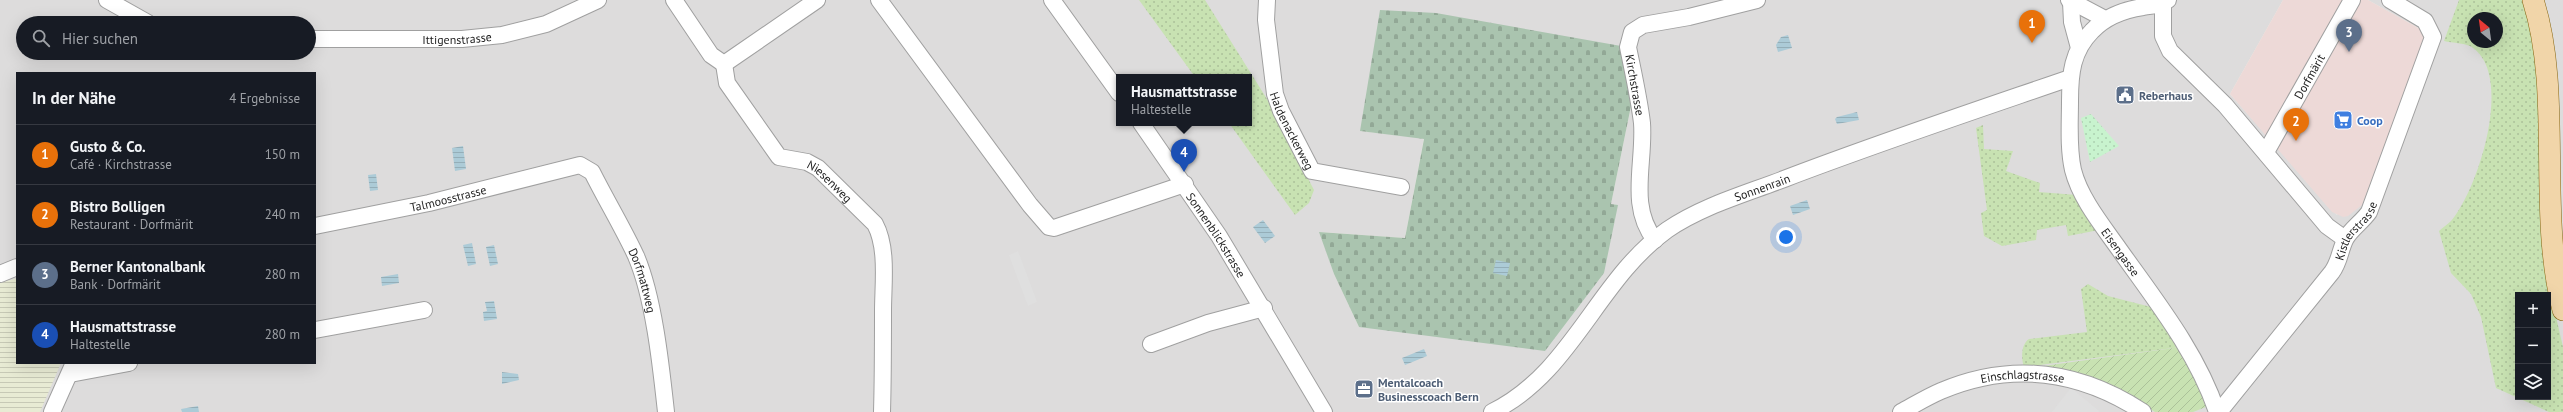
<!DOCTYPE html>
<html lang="de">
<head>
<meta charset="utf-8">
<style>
	:root { --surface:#171b24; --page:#242831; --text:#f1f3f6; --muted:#9ea1a6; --line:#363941; --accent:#d93025 }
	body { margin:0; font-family:"PT Sans",sans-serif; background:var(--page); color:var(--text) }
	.controls { position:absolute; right:12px; bottom:12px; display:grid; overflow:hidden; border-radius:0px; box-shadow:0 4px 16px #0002 }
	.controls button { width:36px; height:36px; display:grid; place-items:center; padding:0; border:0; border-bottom:1px solid var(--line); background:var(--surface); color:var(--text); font:20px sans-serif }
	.compass { position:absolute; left:2467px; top:12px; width:36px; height:36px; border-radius:50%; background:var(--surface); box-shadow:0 4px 16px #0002; rotate:331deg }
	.you { position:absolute; left:1786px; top:237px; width:14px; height:14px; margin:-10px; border:3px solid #fff; border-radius:50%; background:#1a73e8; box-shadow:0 0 0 6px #1a73e833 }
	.badge { display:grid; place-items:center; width:26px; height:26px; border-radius:50%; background:var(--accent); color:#fff; font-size:13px; font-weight:700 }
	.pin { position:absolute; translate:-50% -33px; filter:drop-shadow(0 1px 2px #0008) }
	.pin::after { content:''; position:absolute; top:21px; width:14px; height:12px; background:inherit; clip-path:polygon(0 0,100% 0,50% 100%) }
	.popup { position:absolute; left:1116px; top:74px; width:136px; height:52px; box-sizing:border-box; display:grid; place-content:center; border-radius:0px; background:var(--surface); filter:drop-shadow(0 1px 3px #0005); font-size:13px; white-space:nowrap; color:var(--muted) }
	.popup b { font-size:15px; color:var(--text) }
	.popup::after { content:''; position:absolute; left:50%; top:100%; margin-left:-8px; border:8px solid transparent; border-top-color:var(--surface) }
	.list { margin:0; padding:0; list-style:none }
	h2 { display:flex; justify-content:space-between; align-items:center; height:52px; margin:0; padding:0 16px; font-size:17px }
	h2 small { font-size:13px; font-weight:400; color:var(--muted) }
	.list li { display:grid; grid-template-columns:26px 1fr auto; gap:12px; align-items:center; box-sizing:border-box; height:60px; padding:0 16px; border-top:1px solid var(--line) }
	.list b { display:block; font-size:15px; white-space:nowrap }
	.list p { margin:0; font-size:13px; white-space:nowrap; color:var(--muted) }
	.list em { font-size:13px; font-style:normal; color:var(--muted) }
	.icon { flex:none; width:22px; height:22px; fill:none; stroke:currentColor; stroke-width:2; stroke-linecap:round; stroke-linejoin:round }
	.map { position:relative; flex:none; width:2563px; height:412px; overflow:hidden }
	.search { position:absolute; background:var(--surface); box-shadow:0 4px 16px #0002; left:16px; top:16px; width:300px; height:44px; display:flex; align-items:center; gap:10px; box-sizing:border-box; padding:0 14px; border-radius:22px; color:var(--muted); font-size:15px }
	.panel { position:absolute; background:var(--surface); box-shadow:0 4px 16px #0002; left:16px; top:72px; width:300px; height:292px; border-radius:0px }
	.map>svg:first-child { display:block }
	.residential { fill:#dddcdc; fill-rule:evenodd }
	.commercial { fill:#edd9d7 }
	.farmland { fill:url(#farmland-rules) }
	.grass { fill:url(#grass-dots); fill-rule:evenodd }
	.cemetery { fill:url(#cemetery-stones) }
	.park { fill:url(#park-dots) }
	.garden { fill:url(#garden-furrows) }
	.parking { fill:#dfdfdf }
	.water { fill:url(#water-rules) }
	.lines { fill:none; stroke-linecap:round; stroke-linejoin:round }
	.minor-casing { stroke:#a0a0a0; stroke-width:18 }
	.major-casing { stroke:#876612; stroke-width:22 }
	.minor { stroke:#fff; stroke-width:16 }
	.major { stroke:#f1d5a9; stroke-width:21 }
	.labels { text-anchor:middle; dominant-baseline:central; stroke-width:3; stroke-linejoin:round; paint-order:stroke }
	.street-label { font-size:12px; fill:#1f1f1f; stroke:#fff }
	.service-label { font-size:12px; font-weight:bold; fill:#4e5e75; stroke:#fff; text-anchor:start }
	.shop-label { font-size:12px; font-weight:bold; fill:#366cbe; stroke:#fff; text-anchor:start }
</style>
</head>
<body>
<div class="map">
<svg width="2563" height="412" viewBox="0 0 2563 412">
	<defs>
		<pattern id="farmland-rules" width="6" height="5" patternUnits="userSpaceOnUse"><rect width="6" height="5" fill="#e8ebd4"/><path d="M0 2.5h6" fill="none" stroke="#c7c9b6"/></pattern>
		<pattern id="grass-dots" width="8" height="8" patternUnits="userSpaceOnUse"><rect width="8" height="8" fill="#c8e2b2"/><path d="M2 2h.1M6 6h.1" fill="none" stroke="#abc199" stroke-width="1.8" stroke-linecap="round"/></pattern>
		<pattern id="cemetery-stones" width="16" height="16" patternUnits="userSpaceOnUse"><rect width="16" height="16" fill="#aac4af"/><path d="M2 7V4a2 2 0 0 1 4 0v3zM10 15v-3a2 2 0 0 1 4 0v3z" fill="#92a896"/></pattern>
		<pattern id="park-dots" width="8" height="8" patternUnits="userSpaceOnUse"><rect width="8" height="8" fill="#c8f3ce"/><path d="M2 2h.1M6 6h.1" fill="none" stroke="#abd0b0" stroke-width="1.8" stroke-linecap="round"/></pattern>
		<pattern id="garden-furrows" width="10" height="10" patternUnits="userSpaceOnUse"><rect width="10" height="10" fill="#c8e2b2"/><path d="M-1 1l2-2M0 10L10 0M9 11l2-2" fill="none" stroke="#abc199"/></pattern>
		<pattern id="water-rules" width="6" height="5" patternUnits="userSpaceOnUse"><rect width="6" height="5" fill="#accbd7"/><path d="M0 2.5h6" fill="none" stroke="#94aeb8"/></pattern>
	</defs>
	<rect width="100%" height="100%" fill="#eeece6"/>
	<!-- residential -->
	<path class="residential" d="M0 0H2283L2230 94 2337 215 2420 29 2368 0H2563V412H0ZM2473 18H2497V42H2473ZM23 23H309V53H23ZM17 73H315V363H17ZM1119 77H1249V123H1119ZM1631 106 1611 204 1617 205 1359 327 1334 274 1320 232 1405 238 1424 138 1360 131ZM2518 295H2548V397H2518Z"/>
	<!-- commercial -->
	<path class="commercial" d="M2283 0H2368L2420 29 2425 38 2362 205 2348 216 2343 217 2332 212 2230 94Z"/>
	<!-- farmland -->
	<path class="farmland" d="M17 278V363H61L40 412H0V283Z"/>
	<!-- grass -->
	<path class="grass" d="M1139 0H1205L1267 99 1314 190 1309 203 1295 215 1229 123H1249V77H1195Z
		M2459 0H2523L2540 40 2548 282 2563 347V412H2549L2496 388 2481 317 2471 294 2451 273 2439 231C2443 227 2448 224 2451 221 2478 190 2514 77 2473 48 2467 43 2452 43 2444 41ZM2473 18H2497V42H2473ZM2518 295H2548V397H2518Z
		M1983 125 1984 149 2013 151 2006 171 2040 183 2039 192 2077 195 2099 230 2068 236 2066 225 2037 230 2036 240 2002 246 1984 236 1981 213 1987 210 1976 128Z
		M2088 284 2108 296 2155 308 2181 347 2024 367C2021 359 2021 344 2029 339L2087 332 2081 289Z"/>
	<!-- cemetery -->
	<path class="cemetery" d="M1380 10 1436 13 1621 46 1631 106 1611 204 1618 205 1604 273 1545 351 1359 327 1334 274 1319 232 1405 238 1424 139 1360 131Z"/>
	<!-- park -->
	<path class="park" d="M2091 114 2119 146 2090 162 2081 118Z"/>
	<!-- garden -->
	<path class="garden" d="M2181 347 2207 401 2206 407 2193 412H2155L2130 396 2036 367Z"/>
	<!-- parking -->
	<path class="parking" d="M1018 251 1037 302 1028 306 1009 255Z
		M2071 388 2099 411 2098 412H2052Z"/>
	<!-- water -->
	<path class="water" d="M1788 35 1792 48 1778 52 1776 45 1781 37Z
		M1857 112 1859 120 1837 124 1835 119 1837 117Z
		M463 146 466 169 455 171 452 148Z
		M376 174 378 190 370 191 368 175Z
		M1807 200 1810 209 1793 215 1790 206Z
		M1263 220 1275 236 1265 243 1253 227Z
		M472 243 476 264 468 266 463 245Z
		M494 245 498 264 490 266 486 247Z
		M1496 260 1510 263 1507 276 1493 273Z
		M398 274 399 283 382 286 381 277Z
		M494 301 497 319 484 321 483 312 487 311 485 302Z
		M1424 349 1427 356 1405 365 1402 358Z
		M502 372 518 374 519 380 502 384Z
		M198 406 199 412H182L181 409Z"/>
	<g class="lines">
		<!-- minor casing -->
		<g class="minor-casing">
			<g id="minor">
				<path d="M107 0 148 23"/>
				<path d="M674 0 711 55 724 64"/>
				<path d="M879 0 1030 205 1049 227 1054 228 1185 184"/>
				<path d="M1052 0 1119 93"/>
				<path id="s1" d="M1267 0 1266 20 1275 94 1281 111 1312 171 1401 187"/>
				<path d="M2069 0 2105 19"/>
				<path id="s2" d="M2168 0C2161 6 2152 5 2143 7 2123 10 2106 16 2092 31 2072 51 2070 74 2070 101 2070 123 2068 148 2073 170 2080 198 2102 225 2119 249 2155 300 2197 352 2217 412"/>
				<path d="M2071 2 2072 22 2079 48"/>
				<path d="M2163 4V36L2170 51 2225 105 2327 226 2345 239"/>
				<path id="s3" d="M309 39H462L502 35 546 24 598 0"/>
				<path id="s4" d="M724 64 727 83 779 157 807 162 818 168 875 224C888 248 883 284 883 311 883 345 883 378 882 412"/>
				<path d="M724 64 817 0"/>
				<path id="s5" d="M1141 123 1219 236 1324 412"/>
				<path id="s6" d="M2266 152 2352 0"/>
				<path id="s7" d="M315 226 429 203 580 165 592 172C606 200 623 228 636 256 654 298 661 366 666 412"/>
				<path d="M1655 240C1628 206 1645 163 1642 123 1639 98 1633 72 1628 47L1632 32 1643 25 1689 17 1757 0"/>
				<path d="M0 274 17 267"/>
				<path d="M315 330 424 310"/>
				<path d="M1151 344 1208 323 1264 308"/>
				<path d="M70 374 129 363"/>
				<path d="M52 412 73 365"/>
				<path id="s8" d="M1492 412C1572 373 1597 280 1667 230 1702 206 1745 194 1784 179 1878 143 1974 111 2070 78"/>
				<path id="s9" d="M1901 412C1914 405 1927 397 1941 391 2012 361 2080 371 2143 412"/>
				<path id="s10" d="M2219 412 2332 272C2340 261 2340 249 2346 238 2352 228 2362 222 2369 212L2433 37 2425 21 2390 0"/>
			</g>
		</g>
		<!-- major casing -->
		<g class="major-casing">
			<path id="major" d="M2533 0C2563 93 2537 211 2563 310"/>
		</g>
		<!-- minor -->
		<use href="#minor" class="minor"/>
		<!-- major -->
		<use href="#major" class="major"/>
	</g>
	<!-- icons -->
	<defs>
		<g id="civic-square" transform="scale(1)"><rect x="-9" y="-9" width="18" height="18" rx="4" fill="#5c6f8a" stroke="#fff"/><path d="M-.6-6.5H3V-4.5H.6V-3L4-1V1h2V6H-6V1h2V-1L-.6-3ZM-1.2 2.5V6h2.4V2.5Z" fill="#fff"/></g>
		<g id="supermarket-square" transform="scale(1)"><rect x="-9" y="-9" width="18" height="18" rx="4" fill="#3f7fe0" stroke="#fff"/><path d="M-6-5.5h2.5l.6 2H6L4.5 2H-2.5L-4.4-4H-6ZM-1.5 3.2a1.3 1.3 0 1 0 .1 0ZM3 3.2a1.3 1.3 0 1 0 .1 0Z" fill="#fff"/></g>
		<g id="office-square" transform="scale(1)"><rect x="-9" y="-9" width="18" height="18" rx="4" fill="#5c6f8a" stroke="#fff"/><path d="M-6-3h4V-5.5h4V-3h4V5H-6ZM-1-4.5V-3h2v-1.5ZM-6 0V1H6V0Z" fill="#fff"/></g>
	</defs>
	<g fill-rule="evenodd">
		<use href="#civic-square" x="2125" y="95"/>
		<use href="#supermarket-square" x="2343" y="120"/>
		<use href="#office-square" x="1364" y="389"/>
	</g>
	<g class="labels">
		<!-- street labels -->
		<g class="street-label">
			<text stroke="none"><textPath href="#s3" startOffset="148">Ittigenstrasse</textPath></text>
			<text stroke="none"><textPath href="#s6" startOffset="87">Dorfmärit</textPath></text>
			<text transform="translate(1635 85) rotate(80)">Kirchstrasse</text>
			<text stroke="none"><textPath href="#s1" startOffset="135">Haldenackerweg</textPath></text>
			<text stroke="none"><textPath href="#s4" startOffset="168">Niesenweg</textPath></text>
			<text stroke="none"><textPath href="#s8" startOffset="359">Sonnenrain</textPath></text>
			<text stroke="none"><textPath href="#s7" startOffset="136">Talmoosstrasse</textPath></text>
			<text stroke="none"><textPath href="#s10" startOffset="228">Kistlerstrasse</textPath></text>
			<text stroke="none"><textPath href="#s5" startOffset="135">Sonnenblickstrasse</textPath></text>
			<text stroke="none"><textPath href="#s2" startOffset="324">Eisengasse</textPath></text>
			<text stroke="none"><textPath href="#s7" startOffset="406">Dorfmattweg</textPath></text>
			<text stroke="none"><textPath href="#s9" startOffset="129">Einschlagstrasse</textPath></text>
		</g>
		<!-- service labels -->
		<g class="service-label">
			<text x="2139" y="95">Reberhaus</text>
			<text x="1378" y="382">Mentalcoach<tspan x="1378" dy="14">Businesscoach Bern</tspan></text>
		</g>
		<!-- shop labels -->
		<g class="shop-label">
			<text x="2357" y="120">Coop</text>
		</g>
	</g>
</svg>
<div class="controls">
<button>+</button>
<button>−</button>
<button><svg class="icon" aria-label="layers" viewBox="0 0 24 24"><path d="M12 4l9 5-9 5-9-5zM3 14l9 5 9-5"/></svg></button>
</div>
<svg class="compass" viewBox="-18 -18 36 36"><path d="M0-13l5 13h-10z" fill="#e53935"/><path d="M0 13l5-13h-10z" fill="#9ea1a6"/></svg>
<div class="you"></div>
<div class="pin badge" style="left:2032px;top:43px;background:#e8710a">1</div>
<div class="pin badge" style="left:2296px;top:141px;background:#e8710a">2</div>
<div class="pin badge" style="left:2349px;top:52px;background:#5c6f8a">3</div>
<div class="pin badge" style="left:1184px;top:172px;background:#1a4fb4">4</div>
<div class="popup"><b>Hausmattstrasse</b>Haltestelle</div>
<div class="search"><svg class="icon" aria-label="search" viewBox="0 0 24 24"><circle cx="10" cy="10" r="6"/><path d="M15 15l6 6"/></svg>Hier suchen</div>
<section class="panel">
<h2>In der Nähe<small>4 Ergebnisse</small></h2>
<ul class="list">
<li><span class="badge" style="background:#e8710a">1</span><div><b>Gusto &amp; Co.</b><p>Café · Kirchstrasse</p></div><em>150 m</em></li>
<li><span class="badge" style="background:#e8710a">2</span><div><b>Bistro Bolligen</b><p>Restaurant · Dorfmärit</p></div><em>240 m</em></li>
<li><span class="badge" style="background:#5c6f8a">3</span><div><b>Berner Kantonalbank</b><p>Bank · Dorfmärit</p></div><em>280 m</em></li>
<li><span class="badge" style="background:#1a4fb4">4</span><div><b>Hausmattstrasse</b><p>Haltestelle</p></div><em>280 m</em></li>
</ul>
</section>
</div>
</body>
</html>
